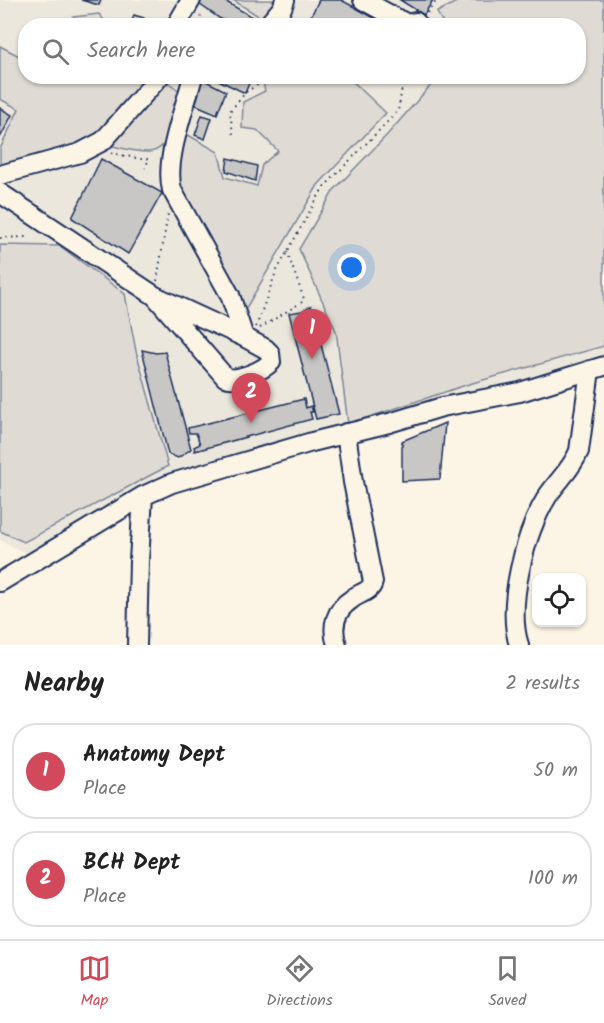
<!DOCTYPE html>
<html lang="en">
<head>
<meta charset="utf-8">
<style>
	:root { --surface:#fff; --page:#f6f6f6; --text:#222; --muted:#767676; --line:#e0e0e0; --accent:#d1495b }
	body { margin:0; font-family:Kalam,sans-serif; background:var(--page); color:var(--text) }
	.controls { position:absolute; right:18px; bottom:18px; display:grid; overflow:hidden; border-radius:12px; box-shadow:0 2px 4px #0004 }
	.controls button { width:54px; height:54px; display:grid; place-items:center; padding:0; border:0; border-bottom:2px solid var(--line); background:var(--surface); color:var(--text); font:30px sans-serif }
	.you { position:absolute; left:352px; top:268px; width:21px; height:21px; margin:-15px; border:4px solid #fff; border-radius:50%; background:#1a73e8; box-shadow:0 0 0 9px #1a73e833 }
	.badge { display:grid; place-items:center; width:39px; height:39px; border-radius:50%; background:var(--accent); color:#fff; font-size:20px; font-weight:700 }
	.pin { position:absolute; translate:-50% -50px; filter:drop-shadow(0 2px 3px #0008) }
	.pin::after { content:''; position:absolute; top:32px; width:21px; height:18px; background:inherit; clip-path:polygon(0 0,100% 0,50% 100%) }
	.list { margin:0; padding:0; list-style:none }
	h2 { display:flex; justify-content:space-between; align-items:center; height:78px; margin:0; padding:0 24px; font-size:26px }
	h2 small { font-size:20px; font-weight:400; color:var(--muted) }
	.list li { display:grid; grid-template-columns:39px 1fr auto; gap:18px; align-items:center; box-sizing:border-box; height:96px; margin:0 12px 12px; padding:0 12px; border:2px solid var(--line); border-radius:24px }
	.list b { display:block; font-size:22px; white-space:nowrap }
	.list p { margin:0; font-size:20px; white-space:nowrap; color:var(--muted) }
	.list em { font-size:20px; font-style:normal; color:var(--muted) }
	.icon { flex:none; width:33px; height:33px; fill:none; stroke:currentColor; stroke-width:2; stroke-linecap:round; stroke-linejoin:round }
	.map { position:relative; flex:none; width:604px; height:645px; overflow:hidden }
	.search { position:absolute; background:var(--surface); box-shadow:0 2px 4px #0004; left:18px; right:18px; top:18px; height:66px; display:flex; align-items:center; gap:15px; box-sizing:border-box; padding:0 21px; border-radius:24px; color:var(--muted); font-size:22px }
	.sheet { height:294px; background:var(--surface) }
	nav { display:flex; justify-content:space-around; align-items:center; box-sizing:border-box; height:84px; border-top:2px solid var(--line); background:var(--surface); font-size:16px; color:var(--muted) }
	nav a { display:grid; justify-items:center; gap:3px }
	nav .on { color:var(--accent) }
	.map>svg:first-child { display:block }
	.built { fill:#ece7dc; fill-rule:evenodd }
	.green { fill:#dfdbd4; stroke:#7d8599; stroke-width:1.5 }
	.building { fill:#c8c7c6; stroke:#1b2f5e; stroke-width:1.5 }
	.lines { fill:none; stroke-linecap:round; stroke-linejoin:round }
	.minor-casing { stroke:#1b2f5e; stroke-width:22 }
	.path { stroke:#1b2f5e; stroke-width:2; stroke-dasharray:1.5 4.5; stroke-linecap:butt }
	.minor { stroke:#fcf5e5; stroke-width:18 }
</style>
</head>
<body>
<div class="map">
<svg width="604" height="645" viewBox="0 0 604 645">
	<rect width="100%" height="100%" fill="#fcf5e5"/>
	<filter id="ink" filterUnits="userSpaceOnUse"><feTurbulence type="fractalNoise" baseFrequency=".0167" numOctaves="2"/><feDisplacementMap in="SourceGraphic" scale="12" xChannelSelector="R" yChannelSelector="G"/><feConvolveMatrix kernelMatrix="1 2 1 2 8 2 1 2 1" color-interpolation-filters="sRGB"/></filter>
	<g filter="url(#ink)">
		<!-- built -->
		<path class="built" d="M0 0H604V358L168 477 29 555 0 540ZM26 26H578V76H26Z"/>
		<!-- green -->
		<path class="green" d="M233 0H276V6L260 17Z
			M460 0H604V346L469 384 348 424 336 331 299 249 334 190 387 135 438 77 578 76V26L444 25 437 12Z
			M99 14 108 25H69L73 17Z
			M0 46 25 59 26 76 151 77 119 107 96 139 0 167V149L19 109 0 99Z
			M262 77H348L386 113 318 185 239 320 171 202 183 132 218 152 225 177 257 186 262 165 278 151 257 130 242 128 243 102 265 91Z
			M166 81 184 94C179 111 171 151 149 152 136 153 120 147 107 145L146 100 163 89Z
			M0 245 60 246 125 294 136 351 168 466 24 542 0 531Z"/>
		<!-- building -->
		<path class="building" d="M81 0H101L99 5Z
			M201 0H223L254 18 251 26H234L219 18 199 4Z
			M319 0H341L377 19 368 26H315L308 22Z
			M400 0H433L424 15Z
			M134 15 144 18 141 26H130Z
			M210 76H252L245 93Z
			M200 78 226 91 217 114 192 103Z
			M0 108 12 115 0 138Z
			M202 115 212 118 205 139 195 135Z
			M228 158 257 166 255 181 226 171Z
			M101 159 162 193 128 254 72 218Z
			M311 306 339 414 316 419 289 313 302 311Z
			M142 350 156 353 165 352 191 449 178 458 168 454Z
			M304 399 306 408 311 406 313 412H310L312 419 195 451 194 447 200 444 196 433H189L188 428Z
			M445 423 440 479 402 481V441Z"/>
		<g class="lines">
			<!-- minor casing -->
			<g class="minor-casing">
				<path id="minor" d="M363 0 407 24 416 22
					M176 26 191 0
					M267 26 282 8 285 0
					M193 76C185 109 164 159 172 190L230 295 244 337
					M0 175 80 153 103 141 160 76
					M0 193 155 296 244 337 266 349 270 353 271 362C262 371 237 382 225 377L155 296
					M0 582 143 496 172 483 312 442 389 423 442 407 520 392 604 366
					M137 645 139 561 143 496
					M337 645C331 627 335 610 352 599 359 593 371 592 373 582L353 482 346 433
					M519 645C506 605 525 533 547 497 557 481 572 469 579 451L590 370"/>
			</g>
			<!-- path -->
			<path class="path" d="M427 13 437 0
				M200 16 207 26
				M233 134 230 111 246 92 257 85 256 76
				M111 153 141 159H149L145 168
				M0 238 26 237
				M157 281 168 213
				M256 327 276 272 323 188 398 111 404 76
				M260 328 302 302 304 299 287 252"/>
			<!-- minor -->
			<use href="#minor" class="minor"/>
		</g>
	</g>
</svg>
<div class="controls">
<button><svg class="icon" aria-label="locate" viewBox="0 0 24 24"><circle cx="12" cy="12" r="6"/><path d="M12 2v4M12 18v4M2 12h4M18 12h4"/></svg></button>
</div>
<div class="you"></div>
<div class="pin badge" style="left:312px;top:359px">1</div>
<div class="pin badge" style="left:251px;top:423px">2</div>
<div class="search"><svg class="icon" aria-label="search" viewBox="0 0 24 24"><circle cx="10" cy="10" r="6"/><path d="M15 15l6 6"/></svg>Search here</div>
</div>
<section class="sheet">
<h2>Nearby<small>2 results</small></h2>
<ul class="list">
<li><span class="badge">1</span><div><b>Anatomy Dept</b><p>Place</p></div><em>50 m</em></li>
<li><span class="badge">2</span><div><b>BCH Dept</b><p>Place</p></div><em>100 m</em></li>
</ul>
</section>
<nav>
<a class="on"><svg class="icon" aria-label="map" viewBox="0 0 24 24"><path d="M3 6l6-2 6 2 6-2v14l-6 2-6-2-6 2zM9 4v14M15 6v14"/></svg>Map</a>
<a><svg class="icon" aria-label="directions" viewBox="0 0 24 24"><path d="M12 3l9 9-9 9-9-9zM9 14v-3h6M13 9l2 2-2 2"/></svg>Directions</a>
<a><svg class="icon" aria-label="saved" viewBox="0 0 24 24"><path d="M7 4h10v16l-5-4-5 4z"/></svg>Saved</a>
</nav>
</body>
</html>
